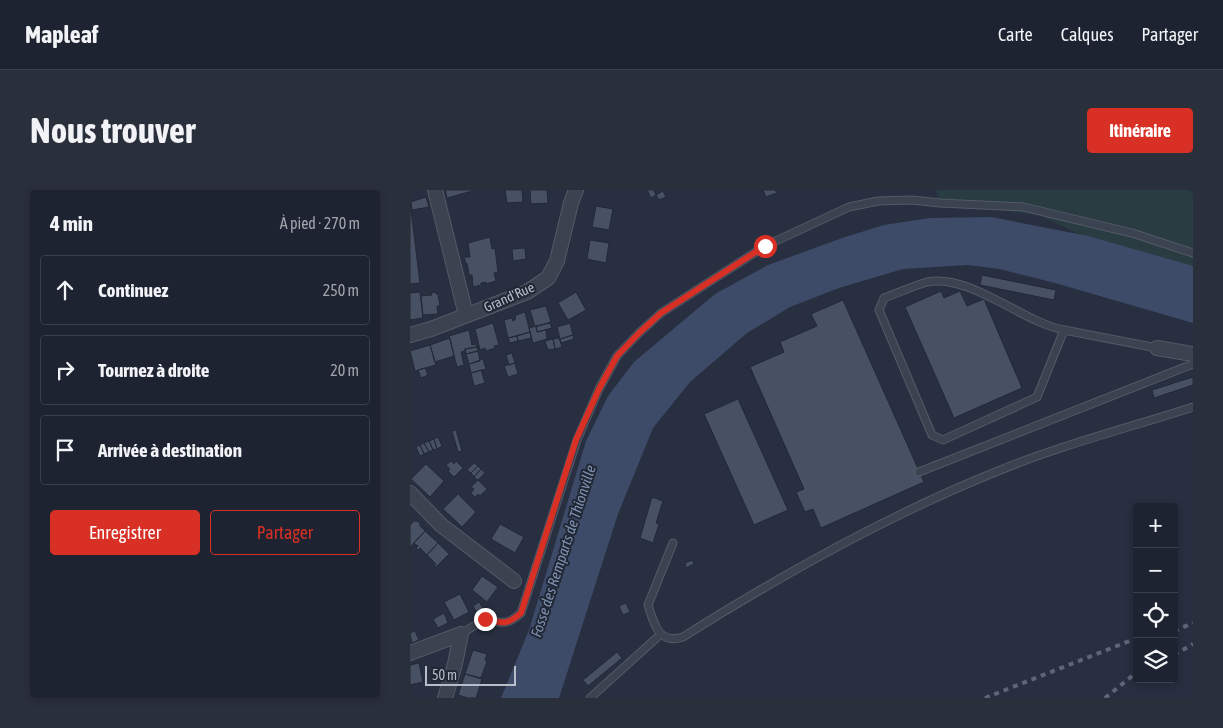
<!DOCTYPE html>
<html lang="fr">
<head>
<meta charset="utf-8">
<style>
	:root { --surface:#1d2330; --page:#2a2f3c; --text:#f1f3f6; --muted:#a0a4ab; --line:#3b404c; --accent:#d93025 }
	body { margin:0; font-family:"Asap Condensed",sans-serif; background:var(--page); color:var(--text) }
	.controls { position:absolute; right:15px; bottom:15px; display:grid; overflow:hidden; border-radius:5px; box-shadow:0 2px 8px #0003 }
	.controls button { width:45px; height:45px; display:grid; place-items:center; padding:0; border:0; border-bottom:1px solid var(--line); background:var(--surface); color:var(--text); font:25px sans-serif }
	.scale { position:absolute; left:15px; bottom:12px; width:91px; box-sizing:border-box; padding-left:5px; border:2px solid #b8bdca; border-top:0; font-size:14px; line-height:18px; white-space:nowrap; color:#b8bdca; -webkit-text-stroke:4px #202735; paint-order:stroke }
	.stop { position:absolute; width:15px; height:15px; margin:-11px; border:4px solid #d93025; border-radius:50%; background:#fff }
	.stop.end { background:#d93025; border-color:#fff; box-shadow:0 1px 5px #0008 }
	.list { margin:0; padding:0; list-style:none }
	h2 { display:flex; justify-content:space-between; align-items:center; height:65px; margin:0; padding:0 20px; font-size:21px }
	h2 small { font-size:16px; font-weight:400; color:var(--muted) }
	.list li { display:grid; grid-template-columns:32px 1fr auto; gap:15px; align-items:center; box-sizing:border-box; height:70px; margin:0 10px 10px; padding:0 10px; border:1px solid var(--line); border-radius:5px }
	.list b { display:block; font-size:19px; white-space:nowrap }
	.list em { font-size:16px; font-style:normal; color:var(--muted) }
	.actions { display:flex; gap:10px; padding:15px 20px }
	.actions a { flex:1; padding:11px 0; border:1px solid var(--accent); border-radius:5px; text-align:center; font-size:18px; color:var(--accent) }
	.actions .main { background:var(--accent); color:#fff }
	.icon { flex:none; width:28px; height:28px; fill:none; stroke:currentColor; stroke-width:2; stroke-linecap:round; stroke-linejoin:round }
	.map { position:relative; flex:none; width:783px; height:508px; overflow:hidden; border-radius:5px }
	header { display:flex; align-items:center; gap:30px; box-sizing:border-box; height:70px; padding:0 25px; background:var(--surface); border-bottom:1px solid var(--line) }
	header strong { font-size:24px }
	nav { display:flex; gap:28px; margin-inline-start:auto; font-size:18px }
	.intro { display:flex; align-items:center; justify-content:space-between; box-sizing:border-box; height:120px; padding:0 30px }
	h1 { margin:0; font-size:35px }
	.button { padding:12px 22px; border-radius:5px; background:var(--accent); color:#fff; font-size:18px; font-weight:700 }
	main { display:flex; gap:30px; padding:0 30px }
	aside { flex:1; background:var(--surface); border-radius:5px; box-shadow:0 2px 8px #0003 }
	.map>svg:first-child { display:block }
	.green { fill:#293c41 }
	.water { fill:#3d4b68 }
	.building { fill:#485164; stroke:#222937 }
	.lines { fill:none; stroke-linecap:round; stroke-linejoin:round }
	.lane-casing { stroke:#535a67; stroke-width:9 }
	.street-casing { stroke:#535a67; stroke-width:16 }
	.lane { stroke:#3b4250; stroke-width:7 }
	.street { stroke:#3b4250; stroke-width:14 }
	.rail { stroke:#5d6577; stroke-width:4; stroke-dasharray:5 5; stroke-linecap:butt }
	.route { stroke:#d93025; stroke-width:6 }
	.labels { text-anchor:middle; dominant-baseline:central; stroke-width:4; stroke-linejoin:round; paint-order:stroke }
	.street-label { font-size:14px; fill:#b8bdca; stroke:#202735 }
	.water-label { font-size:15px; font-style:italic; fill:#8090b1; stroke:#202735 }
</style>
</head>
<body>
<header>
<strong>Mapleaf</strong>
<nav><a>Carte</a><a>Calques</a><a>Partager</a></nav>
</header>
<div class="intro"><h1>Nous trouver</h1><a class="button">Itinéraire</a></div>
<main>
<aside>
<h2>4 min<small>À pied · 270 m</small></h2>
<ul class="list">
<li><svg class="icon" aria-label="ahead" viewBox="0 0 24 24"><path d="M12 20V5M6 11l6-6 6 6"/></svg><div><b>Continuez</b></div><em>250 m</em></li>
<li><svg class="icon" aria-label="right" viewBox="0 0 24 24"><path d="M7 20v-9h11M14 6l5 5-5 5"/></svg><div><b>Tournez à droite</b></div><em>20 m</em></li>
<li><svg class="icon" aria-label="arrive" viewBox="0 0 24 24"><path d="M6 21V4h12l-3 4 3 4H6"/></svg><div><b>Arrivée à destination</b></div></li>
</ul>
<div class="actions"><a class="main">Enregistrer</a><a>Partager</a></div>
</aside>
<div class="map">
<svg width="783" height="508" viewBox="0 0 783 508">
	<rect width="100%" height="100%" fill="#272f40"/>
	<!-- green -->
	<path class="green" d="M526 0H783V77L694 56 629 25 530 13Z"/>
	<!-- water -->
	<path class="water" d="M581 27 678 46 783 76V133L645 93 589 79 558 75 493 79 429 98 380 117 337 143 280 192 243 238 208 324 149 508H91L119 440 176 251 198 206 224 172 305 104 358 75 435 47 474 35 520 28Z"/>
	<!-- building -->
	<path class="building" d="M35 0H66L37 8Z
		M95 0H112L113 12 97 13Z
		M120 0H137L138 13 121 14Z
		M237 0H244L246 5 241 8Z
		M353 0H365L367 3 356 7Z
		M253 1 256 7 249 10 246 5Z
		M16 7 19 17 2 20 1 12Z
		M0 12 10 93 0 94Z
		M186 16 203 19 199 40 182 37Z
		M80 47 82 59 85 58 88 82 84 83 86 91 76 94V92L71 93V95L63 97 62 85H59L57 73 56 74 54 67H60L58 53Z
		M180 50 199 53 196 73 177 69Z
		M115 58 116 69 103 71 102 59Z
		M572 85 646 100 644 110 570 95Z
		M531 101 534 108 550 101 557 116 574 109 612 198 544 228 495 117Z
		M10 102 13 128 0 130V103Z
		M26 102V104H28L30 116H27L28 124 13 125 11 106 22 105 21 103Z
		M166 102 176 120 158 130 148 113Z
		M433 110 514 292 411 338 403 319 395 322 386 302 394 299 340 177 374 162 370 152 407 136 401 124Z
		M136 116 141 132 125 137 120 120Z
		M115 122 120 142 98 148 94 130 102 128 103 131 105 130 106 125Z
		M83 133 89 155 84 156 85 158 76 161 75 158 70 160 65 139Z
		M140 133 142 138 127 142 126 136Z
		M160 133 163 145 150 149 147 137Z
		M126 136 127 142 136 140 137 149 123 153 119 138Z
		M59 140 62 155 66 154 67 157 55 159V161L51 162 54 175 47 177 39 146Z
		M120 142 121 148 108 151 107 146Z
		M163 145 164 149 151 153 150 149Z
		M107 146 108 151 100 153 98 148Z
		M40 148 44 166 25 172 20 155Z
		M149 148 152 157 145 159 143 149Z
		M143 149 145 159 138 160 135 151Z
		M20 155 26 175 5 181 0 161Z
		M67 157 68 161 56 164 55 159Z
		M68 161 70 171 59 174 56 164Z
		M102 163 105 173 99 175 96 165Z
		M73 169 76 179 61 183 59 174Z
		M105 173 108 184 98 187 94 176Z
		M15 178 18 185 11 188 8 180Z
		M71 180 75 193 64 196 61 183Z
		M783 187V195L744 208 742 200Z
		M328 209 378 320 344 335 294 224Z
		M46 240 52 261 48 262 42 241Z
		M28 247 32 256 27 259 24 249Z
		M24 249 27 259 23 260 19 251Z
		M19 251 23 260 19 262 14 253Z
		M14 253 19 262 14 264 10 255Z
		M10 255 14 264 10 266 6 257Z
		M41 271 44 274 46 271 53 278 44 287 38 281 40 279 36 275Z
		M64 273 68 276 61 283 57 280Z
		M16 274 34 291 20 307 1 289Z
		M68 276 71 279 64 287 61 283Z
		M71 279 75 283 68 290 64 287Z
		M68 290 77 299 70 306 68 304 65 307 61 303 64 299 61 297Z
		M48 304 66 322 52 337 33 319Z
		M242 307 253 311 246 333 249 334 243 353 230 348Z
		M4 331H7L10 333V336L15 341 0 357V335Z
		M90 334 114 347 105 363 81 349Z
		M15 341 28 353 17 365 10 358 8 360 6 358 8 356 4 353Z
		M28 353 39 364 26 377 24 375 26 374 17 365Z
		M282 370 284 374 276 378 275 373Z
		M72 386 88 397 77 412 62 400Z
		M50 404 59 422 44 430 34 412Z
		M69 412 75 422 69 426 63 416Z
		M216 413 220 422 213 425 209 416Z
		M34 423 38 433 28 438 23 429Z
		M5 441 9 450 2 453 0 443Z
		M63 460 77 464 75 470 77 471 71 488 55 484Z
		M207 462 212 468 178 496 173 490Z
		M9 473 13 492 0 495V475Z
		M55 484 72 489 66 508H58L48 505Z"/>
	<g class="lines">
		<!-- lane casing -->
		<g class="lane-casing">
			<path id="lane" d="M654 140 627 207 533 250 522 245 469 120 474 108C488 103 503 96 517 92 559 83 612 132 654 140L747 158
				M509 282 783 174
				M263 353 238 415C244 433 248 455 273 447 373 384 478 325 588 281 651 255 718 238 783 217
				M51 444 75 429C93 433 96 436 111 423L167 250 189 199 207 166 229 143 251 123 355 56 439 17 468 11 502 10 530 13 614 17 722 43 783 63
				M180 508 251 444"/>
		</g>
		<!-- street casing -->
		<g class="street-casing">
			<path id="street" d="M25 0 56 125
				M0 145 21 139 117 102 138 88 147 71 161 13 166 0
				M747 158 783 164
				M0 303 31 335 104 391
				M0 463 51 444
				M35 508 45 474 51 444"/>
		</g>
		<!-- lane -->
		<use href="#lane" class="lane"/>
		<!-- street -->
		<use href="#street" class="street"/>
		<!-- rail -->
		<path class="rail" d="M764 441 783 433
			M764 465 783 454
			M575 508 727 448
			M695 508 727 482"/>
	</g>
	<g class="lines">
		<!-- route -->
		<path class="route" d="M75 429C93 433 96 436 111 423L166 250 189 199 207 166 229 143 251 123 355 56"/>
	</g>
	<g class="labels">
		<!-- street labels -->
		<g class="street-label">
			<text transform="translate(99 107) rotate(-24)">Grand'Rue</text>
		</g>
		<!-- water labels -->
		<g class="water-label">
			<text transform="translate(153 361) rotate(-72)">Fosse des Remparts de Thionville</text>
		</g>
	</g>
</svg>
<div class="controls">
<button>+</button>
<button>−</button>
<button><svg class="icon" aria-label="locate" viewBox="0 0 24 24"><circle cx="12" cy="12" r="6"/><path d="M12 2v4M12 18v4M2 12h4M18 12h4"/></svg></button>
<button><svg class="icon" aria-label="layers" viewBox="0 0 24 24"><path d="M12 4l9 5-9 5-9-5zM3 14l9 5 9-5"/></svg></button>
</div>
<div class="scale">50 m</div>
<div class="stop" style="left:355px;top:56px"></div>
<div class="stop end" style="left:75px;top:429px"></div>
</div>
</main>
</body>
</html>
